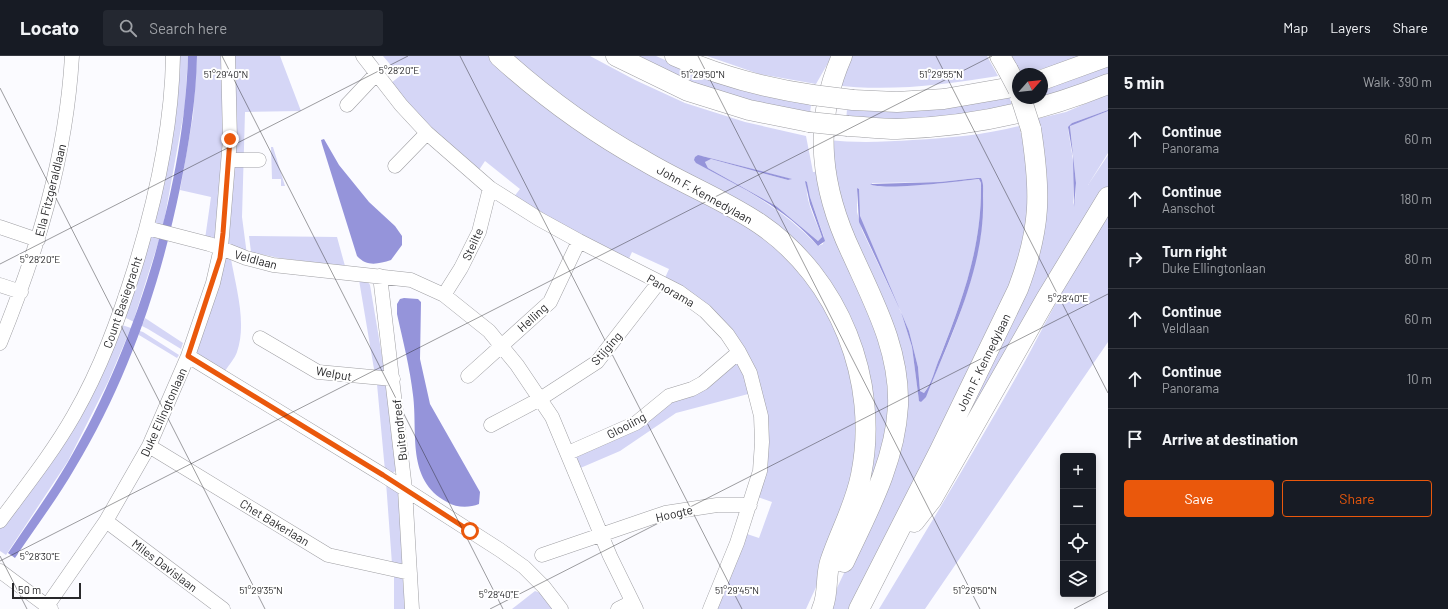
<!DOCTYPE html>
<html lang="en">
<head>
<meta charset="utf-8">
<style>
	:root { --surface:#171b24; --page:#242831; --text:#f1f3f6; --muted:#9ea1a6; --line:#363941; --accent:#ea580c }
	body { margin:0; font-family:Barlow,sans-serif; background:var(--page); color:var(--text) }
	.controls { position:absolute; right:12px; bottom:12px; display:grid; overflow:hidden; border-radius:4px; box-shadow:0 2px 10px #0003 }
	.controls button { width:36px; height:36px; display:grid; place-items:center; padding:0; border:0; border-bottom:1px solid var(--line); background:var(--surface); color:var(--text); font:20px sans-serif }
	.compass { position:absolute; left:1012px; top:12px; width:36px; height:36px; border-radius:50%; background:var(--surface); box-shadow:0 2px 10px #0003; rotate:63deg }
	.scale { position:absolute; left:12px; bottom:10px; width:69px; box-sizing:border-box; padding-left:4px; border:2px solid #29292b; border-top:0; font-size:11px; line-height:14px; white-space:nowrap; color:#29292b; -webkit-text-stroke:3px #fff; paint-order:stroke }
	.stop { position:absolute; width:12px; height:12px; margin:-9px; border:3px solid #ea580c; border-radius:50%; background:#fff }
	.stop.end { background:#ea580c; border-color:#fff; box-shadow:0 1px 4px #0008 }
	.list { margin:0; padding:0; list-style:none }
	h2 { display:flex; justify-content:space-between; align-items:center; height:52px; margin:0; padding:0 16px; font-size:17px }
	h2 small { font-size:13px; font-weight:400; color:var(--muted) }
	.list li { display:grid; grid-template-columns:26px 1fr auto; gap:12px; align-items:center; box-sizing:border-box; height:60px; padding:0 16px; border-top:1px solid var(--line) }
	.list b { display:block; font-size:15px; white-space:nowrap }
	.list p { margin:0; font-size:13px; white-space:nowrap; color:var(--muted) }
	.list em { font-size:13px; font-style:normal; color:var(--muted) }
	.actions { display:flex; gap:8px; padding:12px 16px }
	.actions a { flex:1; padding:9px 0; border:1px solid var(--accent); border-radius:4px; text-align:center; font-size:14px; color:var(--accent) }
	.actions .main { background:var(--accent); color:#fff }
	.icon { flex:none; width:22px; height:22px; fill:none; stroke:currentColor; stroke-width:2; stroke-linecap:round; stroke-linejoin:round }
	.map { position:relative; flex:none; width:1108px; height:553px; overflow:hidden }
	header { display:flex; align-items:center; gap:24px; box-sizing:border-box; height:56px; padding:0 20px; background:var(--surface); border-bottom:1px solid var(--line) }
	header strong { font-size:19px }
	nav { display:flex; gap:22px; margin-inline-start:auto; font-size:14px }
	.search { width:280px; height:36px; background:var(--page); display:flex; align-items:center; gap:10px; box-sizing:border-box; padding:0 14px; border-radius:4px; color:var(--muted); font-size:15px }
	main { display:flex }
	aside { flex:1; background:var(--surface) }
	.map>svg:first-child { display:block }
	.green { fill:#d5d6f6; fill-rule:evenodd }
	.water { fill:#9594da }
	.lines { fill:none; stroke-linecap:round; stroke-linejoin:round }
	.minor-casing { stroke:#9f9fa3; stroke-width:15 }
	.highway-casing { stroke:#9f9fa3; stroke-width:21 }
	.minor { stroke:#fff; stroke-width:14 }
	.highway { stroke:#fff; stroke-width:20 }
	.highway-bridge-casing { stroke:#9f9fa3; stroke-width:21; stroke-linecap:butt }
	.highway-bridge { stroke:#fff; stroke-width:20 }
	.route { stroke:#ea580c; stroke-width:5 }
	.ticks { fill:none; stroke:#29292b; stroke-width:1; stroke-opacity:0.45 }
	.labels { text-anchor:middle; dominant-baseline:central; stroke-width:4; stroke-linejoin:round; paint-order:stroke }
	.street-label { font-size:12px; fill:#29292b; stroke:#fff }
	.ticks-label { font-size:10px; text-anchor:middle; fill:#29292b; stroke:#fff; stroke-width:4; stroke-linejoin:round; paint-order:stroke }
</style>
</head>
<body>
<header>
<strong>Locato</strong>
<div class="search"><svg class="icon" aria-label="search" viewBox="0 0 24 24"><circle cx="10" cy="10" r="6"/><path d="M15 15l6 6"/></svg>Search here</div>
<nav><a>Map</a><a>Layers</a><a>Share</a></nav>
</header>
<main>
<div class="map">
<svg width="1108" height="553" viewBox="0 0 1108 553">
	<rect width="100%" height="100%" fill="#fbfbff"/>
	<!-- green -->
	<path class="green" d="M178 0H188L185 50 163 171 156 168 154 163Z
		M197 0H225L227 68 217 183H205L211 141 180 134 193 60Z
		M231 0H280L301 55 245 56 242 161 247 199 228 189Z
		M383 0H491L720 150 784 196 830 255 857 335 856 417 817 529 806 553H714L744 477 759 482 772 446 758 441 764 411 744 298 664 224 669 213 632 196 627 207 513 142 520 133 485 105 477 117 436 81 391 27 400 20Z
		M508 0H590L635 24 685 47 745 66 806 80 813 116H815V81L890 320V370L862 454 871 374 819 216 580 60ZM702 100 791 123 788 124 711 103 705 106 708 112 776 150 818 185 822 181C816 164 804 143 807 126L810 141 824 181 823 188 818 190C782 152 742 131 697 107Z
		M628 0H656L699 19 811 49 810 57 800 58 690 29Z
		M707 0H832L816 28 759 18Z
		M847 0H987L998 20C944 29 888 36 833 29Z
		M1005 0H1079L1054 10 1021 18Z
		M1108 5V20L1030 46 1029 42H1042V28Z
		M1008 38 1013 51 946 63 846 66 847 53 900 52Z
		M1108 38V54L1072 67 1068 73 1074 110 1073 149 1075 144 1076 127 1070 69 1108 55V97L1088 129 1108 99V130L1090 157 938 419 1023 234 1036 63 1066 56Z
		M1019 70 1030 112 1031 146 1013 229 853 553H827L872 458 904 347 842 163 827 84C856 87 884 86 913 84 949 82 984 79 1019 70ZM977 122H981C984 127 983 134 983 140 986 201 950 292 921 346L919 344 912 291 901 256 862 174 857 156V132L859 133V160L909 275 918 311 920 335 924 337C932 327 936 310 941 298 964 239 982 191 981 127L979 123C944 127 908 131 872 129V127L940 126Z
		M271 91H273L285 130H281V123H272Z
		M1108 160V286L925 553H879C928 472 977 391 1024 307 1051 258 1075 206 1108 160Z
		M156 180 160 181 134 263 143 267 145 262 183 287 181 293 148 273 124 261 147 186 151 181Z
		M249 180 337 181 345 210 279 202 251 196Z
		M224 202 231 203C236 232 247 267 237 296 235 302 229 309 225 315L194 296Z
		M359 224 368 226 370 229 384 312 382 316 375 319Z
		M122 269 143 276 179 299 177 302 139 279V277L130 274 108 326 68 405 6 499 0 495V472L57 395Z
		M738 302 752 337 676 357 620 395 578 413 572 398Z
		M377 328 386 329 388 332 398 412 392 418 385 415Z
		M386 426 396 432 400 441 405 503 402 507 398 510 392 508Z
		M394 519 403 521 405 553H394Z
		M535 535 546 539 555 553H512Z"/>
	<!-- water -->
	<path class="water" d="M188 0H197C196 45 189 88 180 132 160 230 127 326 75 412 57 443 35 472 15 502L8 497C28 467 50 437 68 406 135 292 184 132 188 0Z
		M1108 54V55L1070 70 1076 127 1074 151 1073 100 1068 71 1072 67Z
		M324 83 339 109 369 146 395 170 402 180V189L391 204C378 208 367 211 357 200L322 88 321 84Z
		M698 99 792 123 788 124 711 103 705 106 708 112 776 150 818 185 822 181 810 148 805 125 807 126 810 141 825 185 818 190C785 151 740 131 696 107L694 104 695 101Z
		M977 122H981C984 127 983 134 983 140 986 209 951 279 926 341L921 346 919 345 912 291 901 256 859 166 857 132 859 133 860 160 909 275 918 311 920 335 924 337C932 328 935 312 940 301 963 242 982 191 981 127L979 123C962 125 881 135 870 128L940 126Z
		M404 242 418 243 421 246 420 303 430 348 480 436 479 448C469 452 457 452 447 446 406 424 418 377 413 339 410 312 403 285 397 258V248L400 243Z"/>
	<g class="lines">
		<!-- minor casing -->
		<g class="minor-casing">
			<path id="minor" d="M228 0 230 83 221 192 246 202 273 209 411 224 444 239 489 275 517 309 552 361 610 500 636 553
				M363 0 401 49 427 77 490 132 539 163 579 185 679 236 705 255 727 278 739 296 750 317 761 360 762 386 760 415 737 487 710 553
				M347 49 377 17
				M229 104H259
				M395 110 427 77
				M0 171 38 184
				M380 220 405 433 412 553
				M0 229 21 236
				M444 239 461 212 479 176 490 132
				M260 282 318 316 393 323
				M0 287C38 193 66 102 72 0
				M188 300 383 419 500 494 524 511 544 531 561 553
				M468 320 550 246 579 185
				M491 369 540 343 597 306 659 226
				M149 390 328 499 410 517
				M568 397 636 367 669 340 692 333 703 327 739 296
				M0 465C26 430 53 396 74 359 101 312 119 262 135 211 156 143 172 71 173 0
				M106 465 223 553
				M542 499 665 457 717 449H750
				M0 515 51 553
				M47 550 106 465 149 390 188 300 213 227 221 192 209 188 147 172
				M618 553 632 546"/>
		</g>
		<!-- highway casing -->
		<g class="highway-casing">
			<path id="highway" d="M499 0C543 40 591 75 643 104 681 127 723 143 760 168 839 222 880 325 861 419 855 450 840 476 830 506 825 522 829 538 822 553
				M616 0 688 35 749 54 809 66
				M675 0C719 20 765 32 813 39
				M842 0C812 68 821 133 852 198 874 247 900 294 898 350 895 406 868 455 844 506
				M1000 0 1008 14
				M1042 24 1108 0
				M853 44 897 46 944 43 1018 30
				M848 70C865 71 881 73 897 73 969 71 1042 55 1108 28
				M914 466 932 443 1046 243 1108 141
				M859 553 940 394 1018 233C1041 172 1041 137 1031 73"/>
		</g>
		<!-- minor -->
		<use href="#minor" class="minor"/>
		<!-- highway -->
		<use href="#highway" class="highway"/>
		<!-- highway-bridge casing -->
		<g class="highway-bridge-casing">
			<path id="highway-bridge" d="M1008 14 1018 33
				M813 39 853 44
				M1021 42 1031 73
				M809 66 848 70"/>
		</g>
		<!-- highway-bridge -->
		<use href="#highway-bridge" class="highway-bridge"/>
	</g>
	<g class="lines">
		<!-- route -->
		<path class="route" d="M230 83 223 177 220 202 188 300 383 419 470 475"/>
	</g>
	<!-- ticks -->
	<path class="ticks" d="M222 0 503 553M460 0 742 553M698 0 980 553M936 0 1108 337M0 32 265 553M0 208 408 0M0 500 27 553M0 505 992 0M490 553 1108 238M1074 553 1108 535"/>
	<g class="labels">
		<!-- street labels -->
		<g class="street-label">
			<text transform="translate(50 134) rotate(-76)">Ella Fitzgeraldlaan</text>
			<text transform="translate(705 138) rotate(29)">John F. Kennedylaan</text>
			<text transform="translate(472 188) rotate(-66)">Steilte</text>
			<text transform="translate(256 203) rotate(15)">Veldlaan</text>
			<text transform="translate(671 234) rotate(30)">Panorama</text>
			<text transform="translate(122 246) rotate(-71)">Count Basiegracht</text>
			<text transform="translate(532 261) rotate(-42)">Helling</text>
			<text transform="translate(606 292) rotate(-49)">Stijging</text>
			<text transform="translate(983 306) rotate(-64)">John F. Kennedylaan</text>
			<text transform="translate(334 317) rotate(10)">Welput</text>
			<text transform="translate(163 356) rotate(-66)">Duke Ellingtonlaan</text>
			<text transform="translate(626 369) rotate(-28)">Glooiing</text>
			<text transform="translate(399 374) rotate(-96)">Buitendreef</text>
			<text transform="translate(674 457) rotate(-13)">Hoogte</text>
			<text transform="translate(275 466) rotate(31)">Chet Bakerlaan</text>
			<text transform="translate(165 509) rotate(37)">Miles Davislaan</text>
		</g>
	</g>
	<g class="ticks-label">
		<text x="399" y="18">5°28'20"E</text>
		<text x="226" y="22">51°29'40"N</text>
		<text x="703" y="22">51°29'50"N</text>
		<text x="941" y="22">51°29'55"N</text>
		<text x="40" y="207">5°28'20"E</text>
		<text x="1068" y="246">5°28'40"E</text>
		<text x="40" y="504">5°28'30"E</text>
		<text x="261" y="538">51°29'35"N</text>
		<text x="737" y="538">51°29'45"N</text>
		<text x="975" y="538">51°29'50"N</text>
		<text x="499" y="542">5°28'40"E</text>
	</g>
</svg>
<div class="controls">
<button>+</button>
<button>−</button>
<button><svg class="icon" aria-label="locate" viewBox="0 0 24 24"><circle cx="12" cy="12" r="6"/><path d="M12 2v4M12 18v4M2 12h4M18 12h4"/></svg></button>
<button><svg class="icon" aria-label="layers" viewBox="0 0 24 24"><path d="M12 4l9 5-9 5-9-5zM3 14l9 5 9-5"/></svg></button>
</div>
<svg class="compass" viewBox="-18 -18 36 36"><path d="M0-13l5 13h-10z" fill="#e53935"/><path d="M0 13l5-13h-10z" fill="#9ea1a6"/></svg>
<div class="scale">50 m</div>
<div class="stop" style="left:470px;top:475px"></div>
<div class="stop end" style="left:230px;top:83px"></div>
</div>
<aside>
<h2>5 min<small>Walk · 390 m</small></h2>
<ul class="list">
<li><svg class="icon" aria-label="ahead" viewBox="0 0 24 24"><path d="M12 20V5M6 11l6-6 6 6"/></svg><div><b>Continue</b><p>Panorama</p></div><em>60 m</em></li>
<li><svg class="icon" aria-label="ahead" viewBox="0 0 24 24"><path d="M12 20V5M6 11l6-6 6 6"/></svg><div><b>Continue</b><p>Aanschot</p></div><em>180 m</em></li>
<li><svg class="icon" aria-label="right" viewBox="0 0 24 24"><path d="M7 20v-9h11M14 6l5 5-5 5"/></svg><div><b>Turn right</b><p>Duke Ellingtonlaan</p></div><em>80 m</em></li>
<li><svg class="icon" aria-label="ahead" viewBox="0 0 24 24"><path d="M12 20V5M6 11l6-6 6 6"/></svg><div><b>Continue</b><p>Veldlaan</p></div><em>60 m</em></li>
<li><svg class="icon" aria-label="ahead" viewBox="0 0 24 24"><path d="M12 20V5M6 11l6-6 6 6"/></svg><div><b>Continue</b><p>Panorama</p></div><em>10 m</em></li>
<li><svg class="icon" aria-label="arrive" viewBox="0 0 24 24"><path d="M6 21V4h12l-3 4 3 4H6"/></svg><div><b>Arrive at destination</b></div></li>
</ul>
<div class="actions"><a class="main">Save</a><a>Share</a></div>
</aside>
</main>
</body>
</html>
